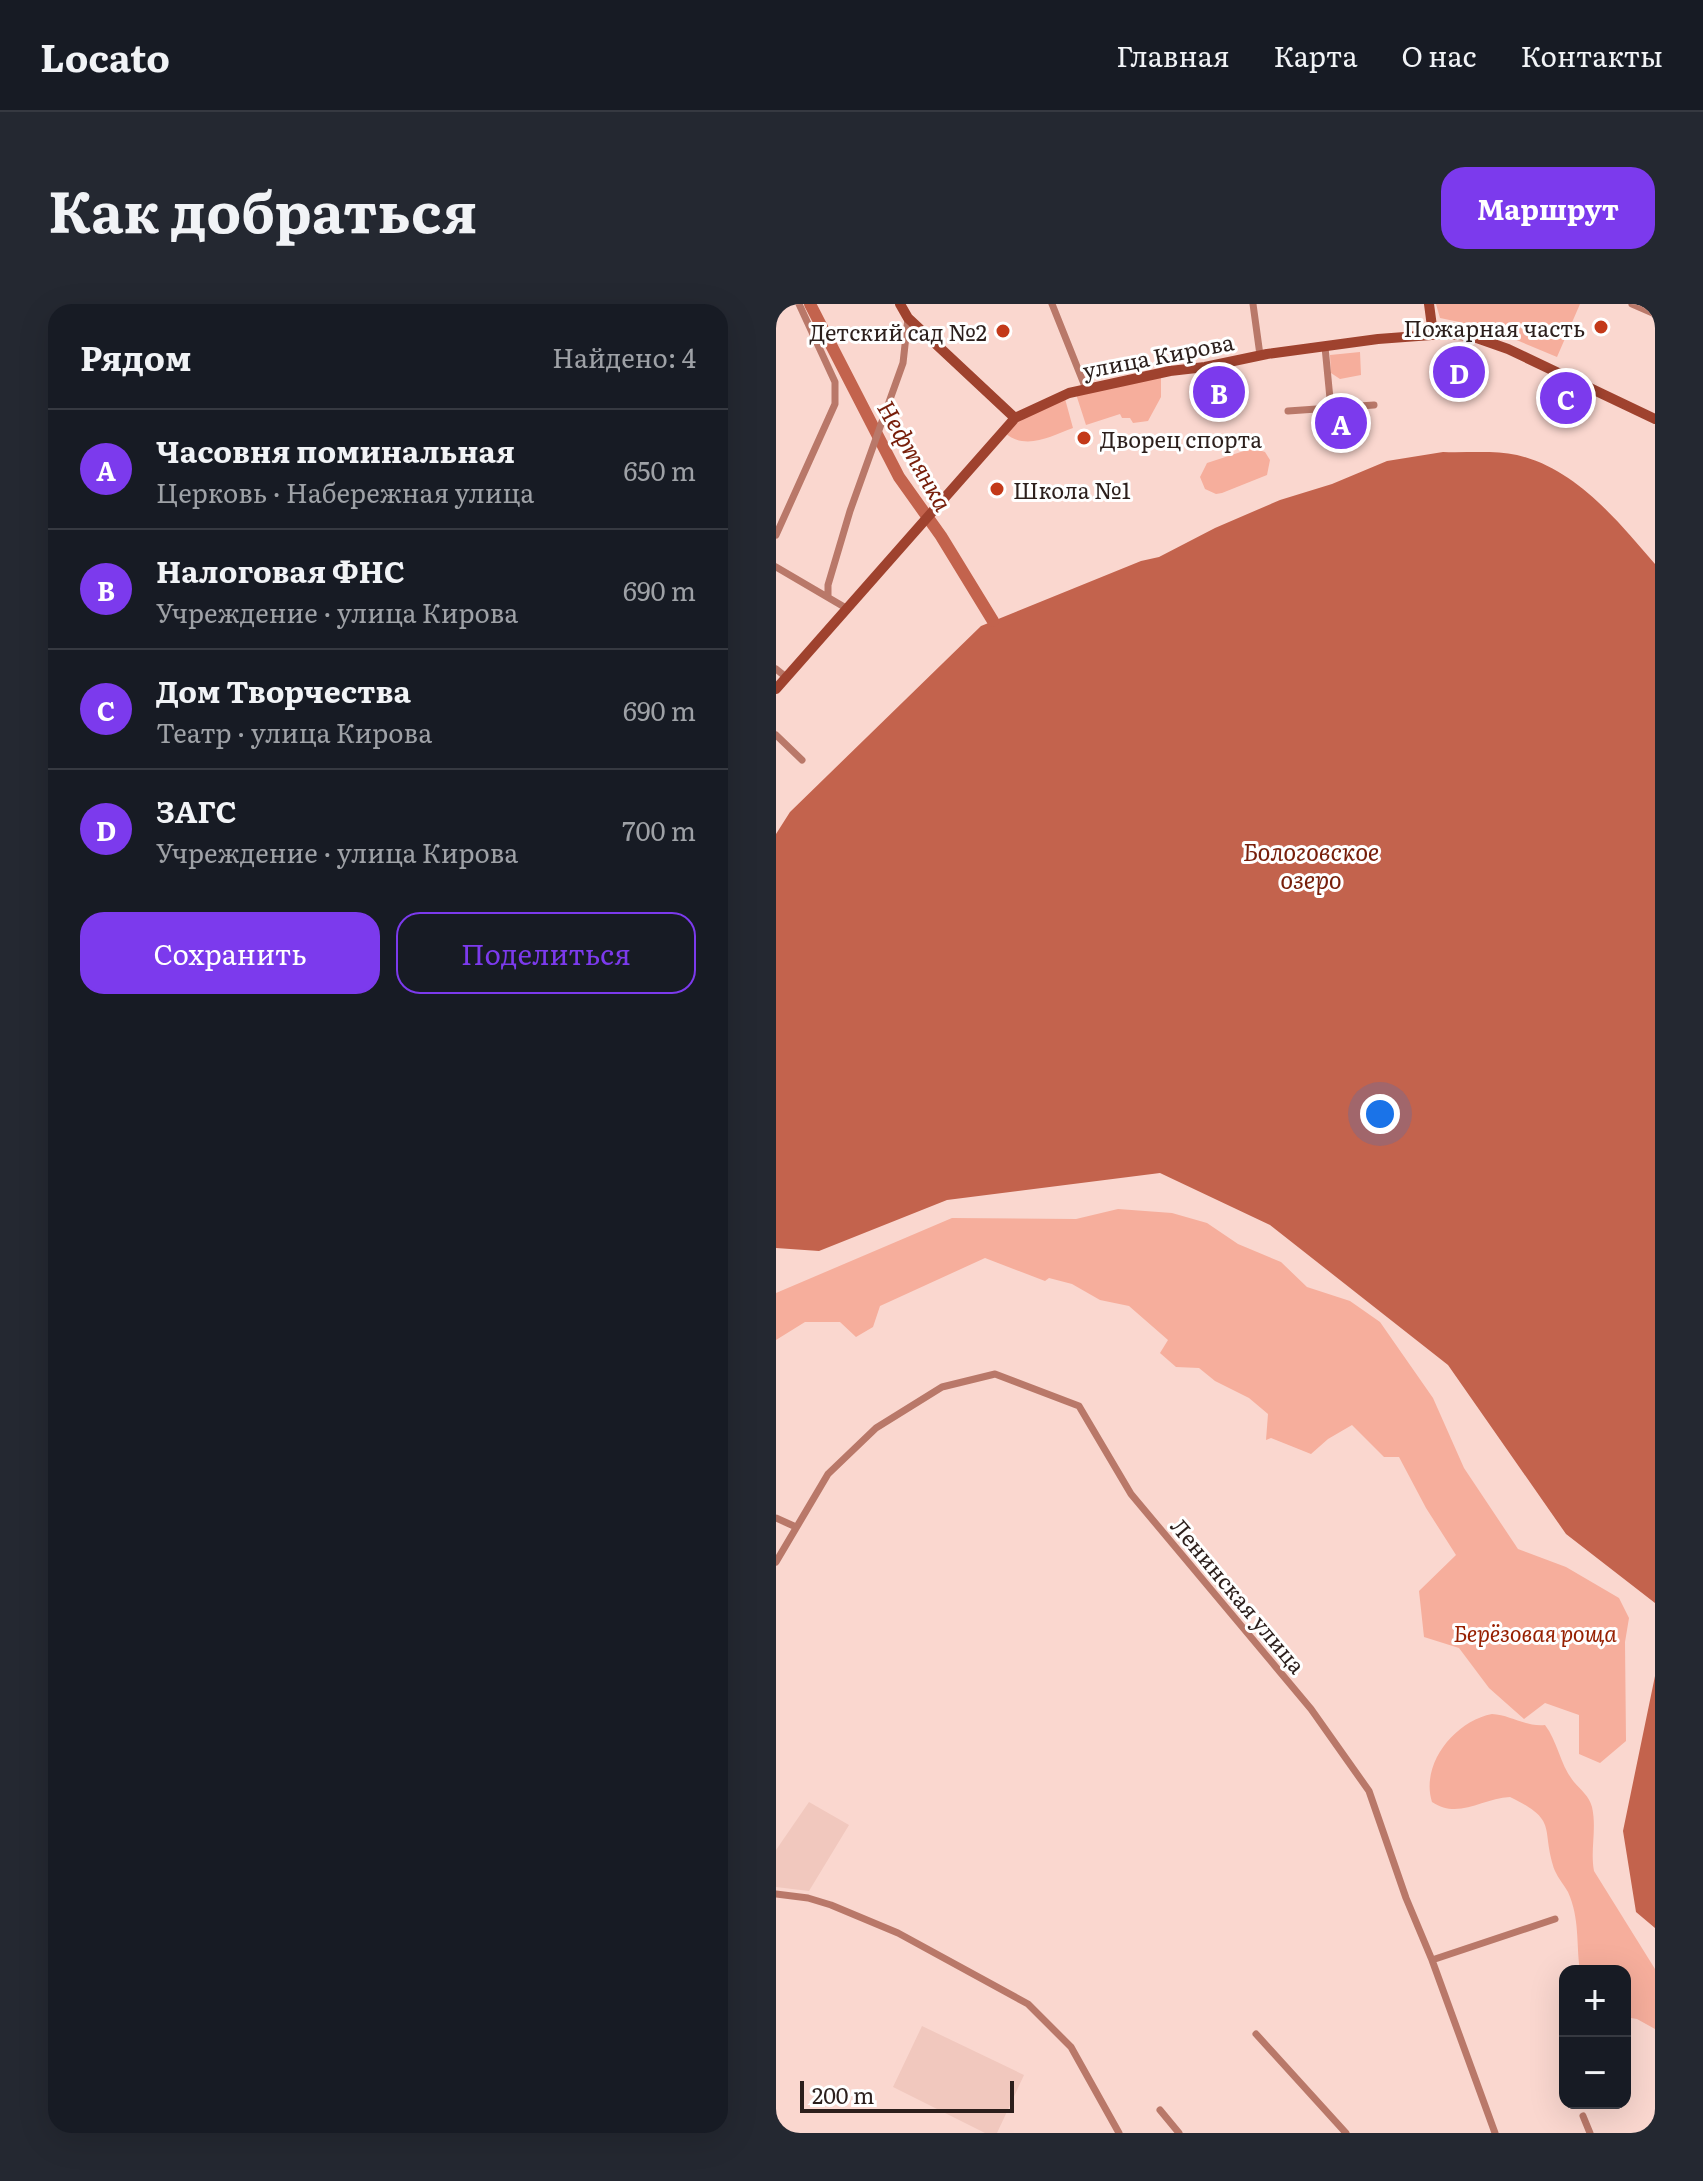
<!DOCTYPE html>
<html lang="ru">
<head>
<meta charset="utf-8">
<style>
	:root { --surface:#171b24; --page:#242831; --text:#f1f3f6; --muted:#9ea1a6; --line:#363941; --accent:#7c3aed }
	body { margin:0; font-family:Literata,serif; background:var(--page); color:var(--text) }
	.controls { position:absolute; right:24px; bottom:24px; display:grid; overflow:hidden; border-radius:16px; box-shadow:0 8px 32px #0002 }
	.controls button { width:72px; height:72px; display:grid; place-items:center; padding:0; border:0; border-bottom:2px solid var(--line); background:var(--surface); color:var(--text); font:40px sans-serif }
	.scale { position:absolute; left:24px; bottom:20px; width:214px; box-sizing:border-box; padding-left:8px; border:4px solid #2c1f1c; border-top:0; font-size:22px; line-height:28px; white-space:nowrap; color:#2c1f1c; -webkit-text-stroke:6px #fff; paint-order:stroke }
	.you { position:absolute; left:604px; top:810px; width:28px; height:28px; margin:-20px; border:6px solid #fff; border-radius:50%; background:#1a73e8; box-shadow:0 0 0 12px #1a73e833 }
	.badge { display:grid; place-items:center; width:52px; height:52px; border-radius:50%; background:var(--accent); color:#fff; font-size:26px; font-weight:700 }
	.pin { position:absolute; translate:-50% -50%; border:4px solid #fff; box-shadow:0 2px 8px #0006 }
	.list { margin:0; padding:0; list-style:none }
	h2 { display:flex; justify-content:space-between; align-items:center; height:104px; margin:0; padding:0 32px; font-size:34px }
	h2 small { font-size:26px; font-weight:400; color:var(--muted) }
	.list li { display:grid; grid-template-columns:52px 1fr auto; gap:24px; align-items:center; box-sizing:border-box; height:120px; padding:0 32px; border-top:2px solid var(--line) }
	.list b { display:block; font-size:30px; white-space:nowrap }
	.list p { margin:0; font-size:26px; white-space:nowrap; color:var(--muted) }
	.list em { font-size:26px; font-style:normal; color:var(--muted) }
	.actions { display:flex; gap:16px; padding:24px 32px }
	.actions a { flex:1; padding:18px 0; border:2px solid var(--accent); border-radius:24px; text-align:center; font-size:28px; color:var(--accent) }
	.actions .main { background:var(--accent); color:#fff }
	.map { position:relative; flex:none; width:879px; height:1829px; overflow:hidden; border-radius:24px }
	header { display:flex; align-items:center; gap:48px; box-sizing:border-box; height:112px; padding:0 40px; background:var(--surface); border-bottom:2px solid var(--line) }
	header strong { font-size:38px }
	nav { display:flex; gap:44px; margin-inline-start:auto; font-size:28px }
	.intro { display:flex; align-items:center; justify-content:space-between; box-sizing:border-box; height:192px; padding:0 48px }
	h1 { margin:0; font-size:56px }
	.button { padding:20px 36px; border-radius:24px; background:var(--accent); color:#fff; font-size:28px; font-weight:700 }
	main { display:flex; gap:48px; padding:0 48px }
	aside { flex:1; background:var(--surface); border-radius:24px; box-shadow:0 8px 32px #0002 }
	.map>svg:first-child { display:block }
	.built { fill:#f1c8be }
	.green { fill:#f6ae9c }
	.water { fill:#c3634d }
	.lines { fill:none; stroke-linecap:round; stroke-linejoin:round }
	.river { stroke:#c3634d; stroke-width:12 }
	.street { stroke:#b97869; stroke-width:7 }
	.secondary { stroke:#9f422e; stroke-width:10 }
	.poi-dot { fill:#c33919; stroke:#fff; stroke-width:3 }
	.labels { text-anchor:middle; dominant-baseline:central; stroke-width:6; stroke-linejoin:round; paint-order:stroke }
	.poi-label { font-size:22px; fill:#2c1f1c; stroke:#fff; text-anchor:end }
	.street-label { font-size:22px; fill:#2c1f1c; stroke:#fff }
	.park-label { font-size:22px; font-style:italic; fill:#961f00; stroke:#fff }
	.water-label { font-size:24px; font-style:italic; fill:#771e0a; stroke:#fff }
</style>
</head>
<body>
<header>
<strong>Locato</strong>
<nav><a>Главная</a><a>Карта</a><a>О нас</a><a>Контакты</a></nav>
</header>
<div class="intro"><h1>Как добраться</h1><a class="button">Маршрут</a></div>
<main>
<aside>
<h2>Рядом<small>Найдено: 4</small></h2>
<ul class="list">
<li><span class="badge">A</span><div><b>Часовня поминальная</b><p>Церковь · Набережная улица</p></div><em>650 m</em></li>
<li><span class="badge">B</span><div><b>Налоговая ФНС</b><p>Учреждение · улица Кирова</p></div><em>690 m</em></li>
<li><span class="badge">C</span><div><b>Дом Творчества</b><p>Театр · улица Кирова</p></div><em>690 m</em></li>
<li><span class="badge">D</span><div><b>ЗАГС</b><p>Учреждение · улица Кирова</p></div><em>700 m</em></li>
</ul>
<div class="actions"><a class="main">Сохранить</a><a>Поделиться</a></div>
</aside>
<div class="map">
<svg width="879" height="1829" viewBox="0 0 879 1829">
	<rect width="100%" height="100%" fill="#fad7cf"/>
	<!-- built -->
	<path class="built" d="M33 1498 73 1521 33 1587 0 1583V1546Z
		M146 1722 248 1771 221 1829H209L117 1783Z"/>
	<!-- green -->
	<path class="green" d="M660 0H804L781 53 712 24 664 14Z
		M584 48 585 71 564 75 555 69 554 51Z
		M385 71V93L372 117 357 119 354 114H346L344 110 310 121 299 87Z
		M288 91 297 124C275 132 250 147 229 129L239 120Z
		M477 144 489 148 494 156 491 171 446 189 440 190 429 185 424 173 431 159Z
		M342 905 396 909 431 919 462 940 505 958 531 983 574 997 604 1018 657 1094 688 1164 742 1245 790 1263 843 1294 853 1314 849 1338 850 1437 824 1459 803 1450V1411L769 1399 748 1415 713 1384 683 1344 648 1333 643 1287 680 1251 650 1204 623 1153H608L576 1121 552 1135 535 1150 495 1134 490 1136 492 1110 473 1094 439 1077 423 1064 400 1063 384 1049 392 1036 353 1002 324 996 296 980 273 974 269 977 209 954 104 1002 97 1023 80 1033 64 1018H29L0 1036V989L176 914 300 915Z
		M716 1410C735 1411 749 1423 769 1421 782 1438 784 1461 798 1478 805 1486 813 1492 816 1503 821 1525 814 1546 818 1567L879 1665V1725L861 1715 849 1713V1667H804C800 1639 804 1615 792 1588 788 1581 782 1574 779 1567 764 1524 784 1517 734 1493 706 1494 683 1516 656 1498 644 1460 679 1417 716 1410Z"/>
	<!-- water -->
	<path class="water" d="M667 148C690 149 718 146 741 151 800 165 841 216 879 260V1299L790 1230 672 1061 494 921 384 869 171 896 43 947 0 944V530L14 508 205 322 365 257 383 253 439 224 504 196 556 180 611 157Z
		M879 1372V1624L860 1608 847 1527Z"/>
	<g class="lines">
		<!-- river -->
		<path class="river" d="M34 0 123 173 165 232 217 317"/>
		<!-- street -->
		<path class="street" d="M276 0 310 85
			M477 0 484 51
			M856 0 879 10
			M549 43 555 105
			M512 107 598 101
			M0 231 59 100V78L23 0
			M0 263 70 304
			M52 293V281L74 207 127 59 132 14
			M0 365 10 373
			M0 431 26 456
			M0 1214 20 1223
			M0 1258 52 1170 100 1124 166 1083 219 1070 303 1102 355 1190 535 1405 593 1487 630 1594 656 1656 719 1829
			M0 1590 32 1594 55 1601 122 1629 252 1700 295 1743 343 1829
			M656 1656 779 1615
			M480 1730 570 1829
			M384 1806 403 1829
			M807 1812 814 1829"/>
		<!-- secondary -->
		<path class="secondary" d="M124 0 132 14 239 114
			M653 0 657 30
			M0 385 239 114 293 89 394 67 429 63 491 50 602 35 669 30 695 32 732 45 879 115"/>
	</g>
	<!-- markers -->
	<g class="poi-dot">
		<circle cx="825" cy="23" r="8"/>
		<circle cx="227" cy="27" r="8"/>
		<circle cx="308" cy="134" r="8"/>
		<circle cx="221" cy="185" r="8"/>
	</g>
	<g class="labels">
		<!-- poi labels -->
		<g class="poi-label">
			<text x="809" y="23">Пожарная часть</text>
			<text x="211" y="27">Детский сад №2</text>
			<text x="324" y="134" text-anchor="start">Дворец спорта</text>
			<text x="237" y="185" text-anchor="start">Школа №1</text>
		</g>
		<!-- street labels -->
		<g class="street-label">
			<text transform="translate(382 51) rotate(-11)">улица Кирова</text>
			<text transform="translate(463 1291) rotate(50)">Ленинская улица</text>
		</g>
		<!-- park labels -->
		<g class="park-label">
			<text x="759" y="1328">Берёзовая роща</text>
		</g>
		<!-- water labels -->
		<g class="water-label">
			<text transform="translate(140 151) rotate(60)">Нефтянка</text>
			<text x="535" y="546">Бологовское<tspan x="535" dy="28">озеро</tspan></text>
		</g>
	</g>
</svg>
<div class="controls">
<button>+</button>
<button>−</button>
</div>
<div class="scale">200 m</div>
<div class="you"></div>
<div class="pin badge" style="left:565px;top:119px">A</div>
<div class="pin badge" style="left:443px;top:88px">B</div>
<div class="pin badge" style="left:790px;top:94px">C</div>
<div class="pin badge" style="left:683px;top:68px">D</div>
</div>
</main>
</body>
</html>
